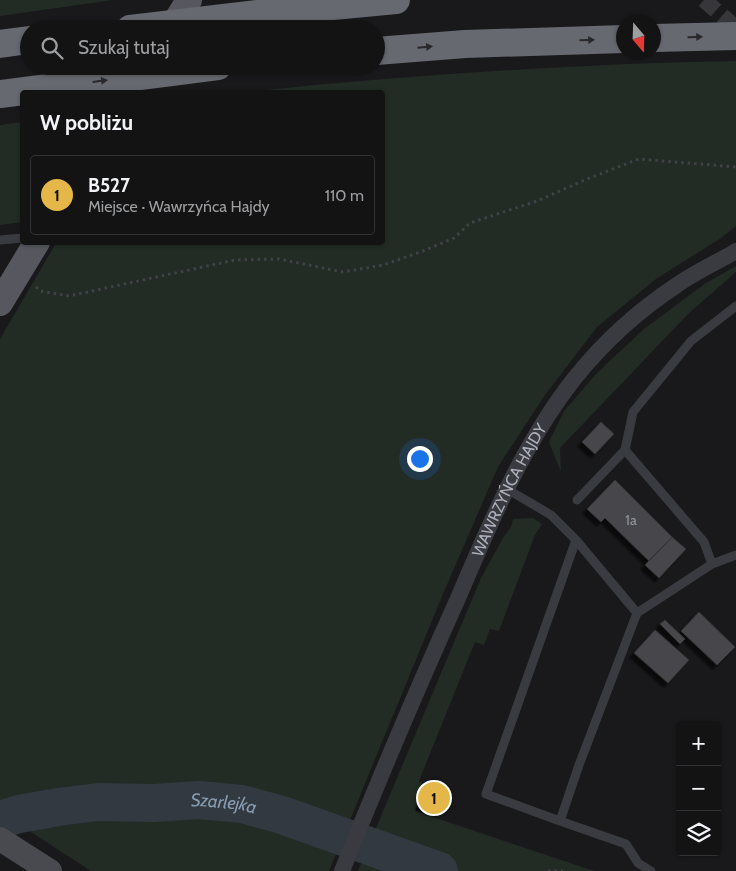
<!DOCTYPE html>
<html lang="pl">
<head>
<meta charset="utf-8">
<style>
	:root { --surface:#131314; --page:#202022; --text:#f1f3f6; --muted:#9d9ea0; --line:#323234; --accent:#e4b748 }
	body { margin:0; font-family:Cabin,sans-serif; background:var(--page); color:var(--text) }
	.controls { position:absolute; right:15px; bottom:15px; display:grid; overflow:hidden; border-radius:5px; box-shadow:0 1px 4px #0004 }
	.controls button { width:45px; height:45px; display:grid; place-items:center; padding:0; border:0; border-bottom:1px solid var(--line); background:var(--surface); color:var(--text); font:25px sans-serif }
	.compass { position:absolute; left:616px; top:15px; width:45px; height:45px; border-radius:50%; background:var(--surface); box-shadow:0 1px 4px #0004; rotate:161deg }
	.you { position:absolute; left:419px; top:458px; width:18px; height:18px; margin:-12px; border:4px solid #fff; border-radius:50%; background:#1a73e8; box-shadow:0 0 0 8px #1a73e833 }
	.badge { display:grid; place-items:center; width:32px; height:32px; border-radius:50%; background:var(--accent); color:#111; font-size:16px; font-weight:700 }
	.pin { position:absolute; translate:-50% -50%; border:2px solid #fff; box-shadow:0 1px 5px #0006 }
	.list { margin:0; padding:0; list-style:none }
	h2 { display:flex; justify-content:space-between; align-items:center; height:65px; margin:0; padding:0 20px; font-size:21px }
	h2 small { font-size:16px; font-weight:400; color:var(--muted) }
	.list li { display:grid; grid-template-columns:32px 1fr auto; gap:15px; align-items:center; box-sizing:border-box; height:80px; margin:0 10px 10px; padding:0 10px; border:1px solid var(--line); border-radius:5px }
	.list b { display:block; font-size:19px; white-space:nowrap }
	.list p { margin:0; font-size:16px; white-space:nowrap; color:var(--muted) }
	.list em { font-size:16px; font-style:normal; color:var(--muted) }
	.icon { flex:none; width:28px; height:28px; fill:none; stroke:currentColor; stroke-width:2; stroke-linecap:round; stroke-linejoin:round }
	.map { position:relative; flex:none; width:736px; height:871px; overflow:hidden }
	.search { position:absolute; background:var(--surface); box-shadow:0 1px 4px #0004; left:20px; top:20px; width:365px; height:55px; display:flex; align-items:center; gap:12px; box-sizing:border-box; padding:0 18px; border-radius:28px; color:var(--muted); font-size:19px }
	.panel { position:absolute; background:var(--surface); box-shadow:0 1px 4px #0004; left:20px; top:90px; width:365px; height:155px; border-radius:5px }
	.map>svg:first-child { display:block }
	.green { fill:#232b25 }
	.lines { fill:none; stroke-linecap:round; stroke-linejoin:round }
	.river { stroke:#323940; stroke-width:38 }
	.building { fill:#46464b; stroke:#343337; filter:url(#shadow) }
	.street-tunnel { stroke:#37373b; stroke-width:16; stroke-dasharray:16 8; stroke-linecap:butt }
	.path { stroke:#414247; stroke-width:3; stroke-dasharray:2.5 4; stroke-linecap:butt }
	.lane { stroke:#3a3b40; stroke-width:9 }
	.street { stroke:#3a3b40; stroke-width:16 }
	.secondary { stroke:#494a50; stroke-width:24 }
	.primary { stroke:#57585f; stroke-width:26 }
	.highway { stroke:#676970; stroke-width:28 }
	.highway-bridge { stroke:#676970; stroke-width:28 }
	.oneway { fill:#29292c }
	.labels { text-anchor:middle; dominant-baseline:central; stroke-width:4; stroke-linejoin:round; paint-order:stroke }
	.number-label { font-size:14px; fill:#93969e }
	.street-label { font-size:16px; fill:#adb0ba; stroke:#141416 }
	.water-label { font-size:18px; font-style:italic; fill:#879cb1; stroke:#141416 }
</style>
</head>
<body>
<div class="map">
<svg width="736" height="871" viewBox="0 0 736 871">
	<defs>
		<filter id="shadow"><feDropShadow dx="-4.5" dy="4.5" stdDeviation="1" flood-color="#0009"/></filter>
	</defs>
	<rect width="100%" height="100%" fill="#19191b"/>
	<!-- green -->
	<path class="green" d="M0 0H113L0 16Z
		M736 61V226L721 238 656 279 597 327 545 395 498 467 443 594 329 871H91L0 812V339L56 243 382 242V92H246C408 75 573 64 736 61Z
		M22 122V222L0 225V125Z
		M736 266V272L689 313 560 448 561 472 549 442 564 411 597 373 644 329 706 283Z
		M533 518 542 524 535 535 499 631 490 629 484 645 475 642 419 781 425 785 415 811 594 871H358L481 578 503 538 511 527 513 519Z"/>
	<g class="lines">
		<!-- river -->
		<path class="river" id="s1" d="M0 820 19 814 58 807 98 802 154 803 199 800 242 804 282 815 439 871"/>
	</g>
	<!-- building -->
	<path class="building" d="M601 422 614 434 595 454 582 442Z
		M615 480 672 537 649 561 605 518 601 522 587 509Z
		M672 537 686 549 659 578 645 565Z
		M699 612 735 647 717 665 681 631Z
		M665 620 685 639 680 644 660 624Z
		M655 630 689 660 668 683 634 653Z
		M429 784 447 791 440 812 420 805Z"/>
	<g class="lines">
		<!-- street-tunnel -->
		<path class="street-tunnel" d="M704 0 736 28"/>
		<!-- path -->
		<path class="path" d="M36 287 40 291 69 296 235 260 279 259 343 272 383 265 423 251 454 238 470 223 537 201 587 179 639 159 736 167
			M548 871H563"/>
		<!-- lane -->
		<path class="lane" d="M0 240 22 238
			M625 450 633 412 691 341 736 306
			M507 489 551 515 576 540 637 613 579 765 560 821 626 844 638 863 651 871
			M577 500 625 450 704 542 712 564 637 613
			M712 564 736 555
			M560 821 486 794 576 540"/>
		<!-- street -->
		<path class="street" id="s2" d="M342 871C379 779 418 687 459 596 491 521 523 444 574 379 602 344 639 310 677 285 695 272 716 263 736 251"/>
		<!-- secondary -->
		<path class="secondary" d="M0 839 50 871"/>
		<!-- primary -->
		<path class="primary" d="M171 29 189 0
			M0 303 37 242"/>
		<!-- highway -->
		<path class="highway" d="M291 10 396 0
			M654 38 736 36
			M0 44 29 40
			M376 51 465 44 624 39"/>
		<!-- highway-bridge -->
		<path class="highway-bridge" d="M130 29 291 10
			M0 94 218 66"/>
	</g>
	<!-- one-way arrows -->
	<defs><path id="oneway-solid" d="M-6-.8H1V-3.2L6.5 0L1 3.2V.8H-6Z" transform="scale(1.25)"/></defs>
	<g class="oneway">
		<use href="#oneway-solid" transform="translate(695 37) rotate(-2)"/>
		<use href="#oneway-solid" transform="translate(587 40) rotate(-2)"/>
		<use href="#oneway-solid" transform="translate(425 47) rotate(-5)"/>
		<use href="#oneway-solid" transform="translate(100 81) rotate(-7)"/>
	</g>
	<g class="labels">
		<!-- number labels -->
		<g class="number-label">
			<text x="631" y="520">1a</text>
		</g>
		<!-- street labels -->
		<g class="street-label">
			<text stroke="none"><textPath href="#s2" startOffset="416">WAWRZYŃCA HAJDY</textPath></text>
		</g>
		<!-- water labels -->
		<g class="water-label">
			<text stroke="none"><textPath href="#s1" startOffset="226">Szarlejka</textPath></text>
		</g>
	</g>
</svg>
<div class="controls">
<button>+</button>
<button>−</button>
<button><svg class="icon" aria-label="layers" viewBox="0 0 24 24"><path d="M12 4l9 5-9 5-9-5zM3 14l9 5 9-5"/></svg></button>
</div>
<svg class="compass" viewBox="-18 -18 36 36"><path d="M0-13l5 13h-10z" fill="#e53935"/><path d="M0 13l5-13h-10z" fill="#9d9ea0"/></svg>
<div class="you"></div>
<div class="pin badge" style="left:434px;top:798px">1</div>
<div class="search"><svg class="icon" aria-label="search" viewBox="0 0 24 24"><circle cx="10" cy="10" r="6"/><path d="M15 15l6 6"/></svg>Szukaj tutaj</div>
<section class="panel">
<h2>W pobliżu<small></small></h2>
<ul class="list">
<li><span class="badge">1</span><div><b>B527</b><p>Miejsce · Wawrzyńca Hajdy</p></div><em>110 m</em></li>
</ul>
</section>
</div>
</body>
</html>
